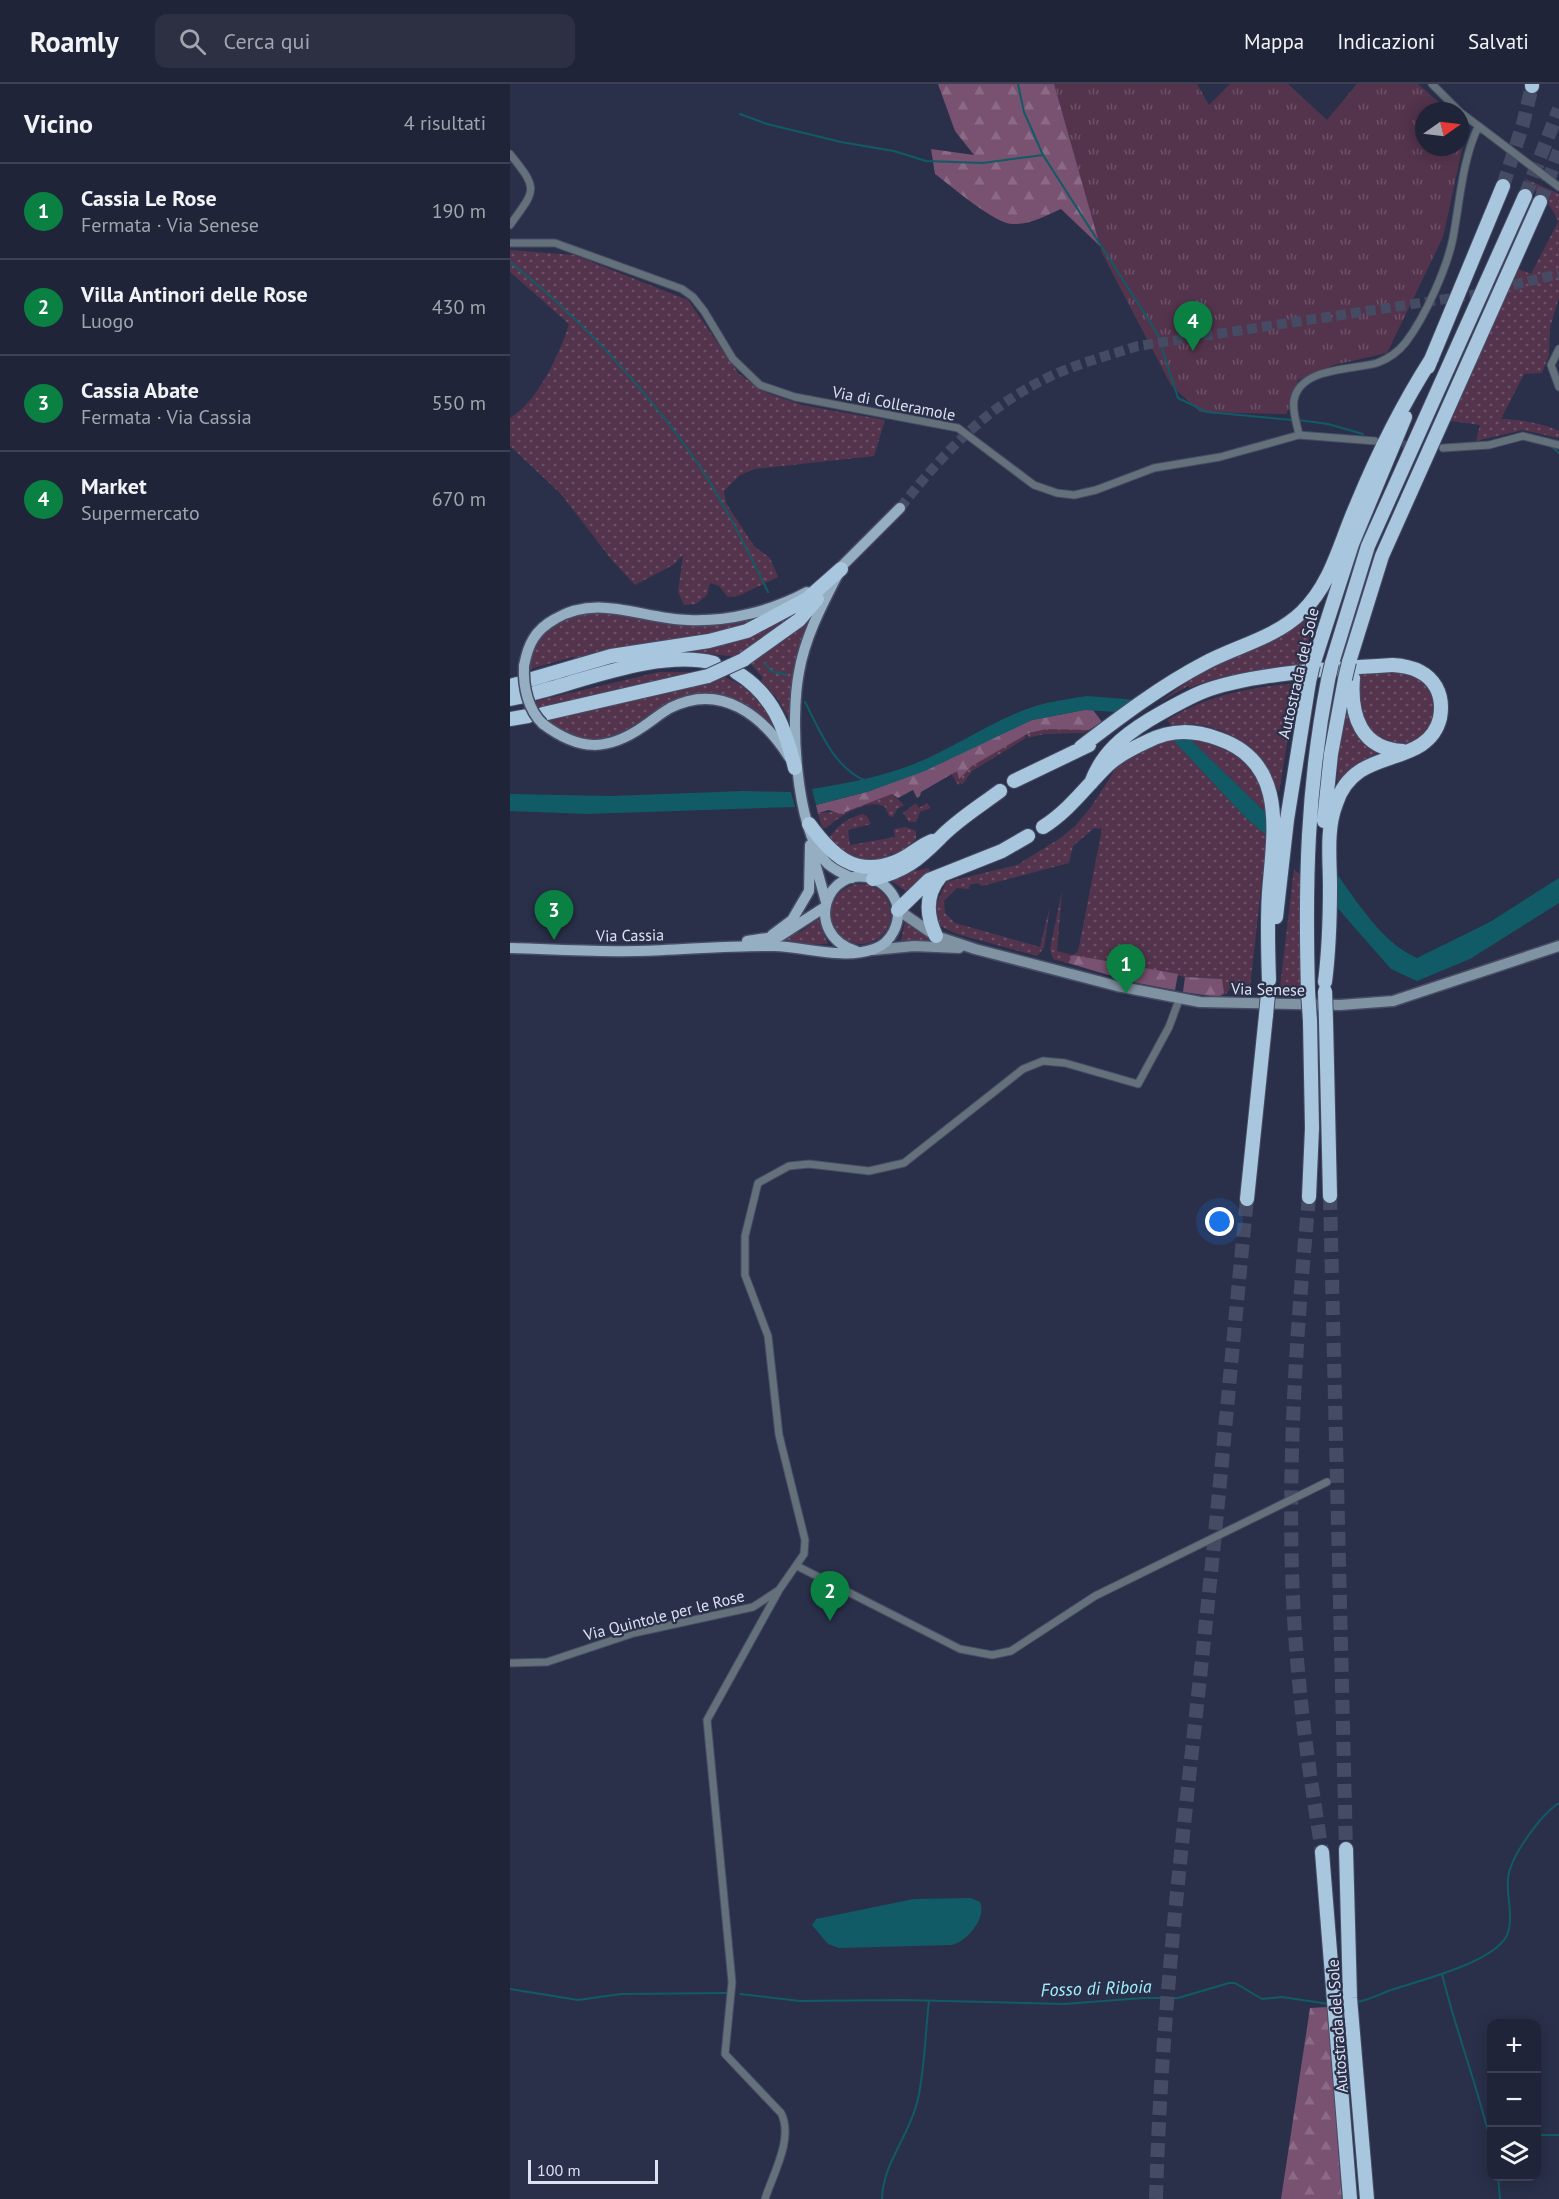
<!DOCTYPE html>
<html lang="it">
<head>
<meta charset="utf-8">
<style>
	:root { --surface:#202438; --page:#2d3043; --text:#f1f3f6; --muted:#a2a4ae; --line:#3d4153; --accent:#0b8043 }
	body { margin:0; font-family:"PT Sans",sans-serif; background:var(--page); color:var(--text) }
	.controls { position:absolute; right:18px; bottom:18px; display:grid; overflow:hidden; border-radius:12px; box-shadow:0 3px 15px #0003 }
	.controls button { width:54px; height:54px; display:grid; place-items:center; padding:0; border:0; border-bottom:2px solid var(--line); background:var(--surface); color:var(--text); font:30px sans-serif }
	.compass { position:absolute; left:905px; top:18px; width:54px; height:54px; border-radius:50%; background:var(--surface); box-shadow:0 3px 15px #0003; rotate:76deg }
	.scale { position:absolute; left:18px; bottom:15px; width:130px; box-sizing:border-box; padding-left:6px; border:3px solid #dce1f1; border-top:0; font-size:16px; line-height:21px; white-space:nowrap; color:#dce1f1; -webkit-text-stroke:4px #2a304a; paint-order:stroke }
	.you { position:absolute; left:710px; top:1138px; width:21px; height:21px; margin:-15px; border:4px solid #fff; border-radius:50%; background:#1a73e8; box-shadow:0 0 0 9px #1a73e833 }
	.badge { display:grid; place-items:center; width:39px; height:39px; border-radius:50%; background:var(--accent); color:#fff; font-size:20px; font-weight:700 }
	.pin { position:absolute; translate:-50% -50px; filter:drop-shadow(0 2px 3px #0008) }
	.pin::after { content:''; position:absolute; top:32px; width:21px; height:18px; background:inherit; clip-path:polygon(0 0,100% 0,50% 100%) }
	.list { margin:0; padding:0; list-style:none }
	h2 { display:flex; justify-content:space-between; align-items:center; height:78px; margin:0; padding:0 24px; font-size:26px }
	h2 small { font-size:20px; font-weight:400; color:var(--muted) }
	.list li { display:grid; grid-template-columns:39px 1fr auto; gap:18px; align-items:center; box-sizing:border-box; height:96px; padding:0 24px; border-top:2px solid var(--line) }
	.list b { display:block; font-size:22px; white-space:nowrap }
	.list p { margin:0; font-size:20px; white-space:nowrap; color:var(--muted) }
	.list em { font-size:20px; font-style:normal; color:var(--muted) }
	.icon { flex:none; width:33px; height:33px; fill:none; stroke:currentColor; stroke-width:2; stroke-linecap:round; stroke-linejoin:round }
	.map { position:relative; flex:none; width:1049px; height:2115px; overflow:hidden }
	header { display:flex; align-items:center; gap:36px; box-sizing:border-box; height:84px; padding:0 30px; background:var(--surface); border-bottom:2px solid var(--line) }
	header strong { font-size:28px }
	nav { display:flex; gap:33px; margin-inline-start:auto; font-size:21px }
	.search { width:420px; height:54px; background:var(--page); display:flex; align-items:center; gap:15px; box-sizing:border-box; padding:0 21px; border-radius:12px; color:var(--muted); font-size:22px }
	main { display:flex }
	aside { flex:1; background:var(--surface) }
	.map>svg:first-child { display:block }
	.grass { fill:url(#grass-dots) }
	.forest { fill:url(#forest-firs) }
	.park { fill:url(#park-tufts) }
	.water { fill:#115b67 }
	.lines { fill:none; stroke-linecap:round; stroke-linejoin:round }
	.stream { stroke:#115b67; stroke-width:2 }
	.minor-tunnel { stroke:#454b63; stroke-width:7; stroke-dasharray:7 3.5; stroke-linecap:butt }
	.primary-tunnel { stroke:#454b63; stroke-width:10; stroke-dasharray:10 5; stroke-linecap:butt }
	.motorway-tunnel { stroke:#454b63; stroke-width:14; stroke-dasharray:14 7; stroke-linecap:butt }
	.minor-casing { stroke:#464c65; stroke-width:9 }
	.secondary-casing { stroke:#464c65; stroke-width:13 }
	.primary-casing { stroke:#464c65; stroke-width:13 }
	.motorway-casing { stroke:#464c65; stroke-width:16 }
	.minor { stroke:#64707a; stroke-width:7 }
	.secondary { stroke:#8093a2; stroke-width:10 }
	.primary { stroke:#95aec1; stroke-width:10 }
	.motorway { stroke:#a8c6dd; stroke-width:14 }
	.primary-bridge-casing { stroke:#464c65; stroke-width:13; stroke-linecap:butt }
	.motorway-bridge-casing { stroke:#464c65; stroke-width:16; stroke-linecap:butt }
	.primary-bridge { stroke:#95aec1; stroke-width:10 }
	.motorway-bridge { stroke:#a8c6dd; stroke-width:14 }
	.labels { text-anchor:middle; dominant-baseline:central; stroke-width:4.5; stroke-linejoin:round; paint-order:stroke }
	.street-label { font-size:16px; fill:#dce1f1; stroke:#2a304a }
	.water-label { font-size:18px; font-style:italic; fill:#a1f0ff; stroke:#2a304a }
</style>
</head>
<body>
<header>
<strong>Roamly</strong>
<div class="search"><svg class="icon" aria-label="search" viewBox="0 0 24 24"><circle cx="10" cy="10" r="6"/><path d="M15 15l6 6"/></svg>Cerca qui</div>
<nav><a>Mappa</a><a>Indicazioni</a><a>Salvati</a></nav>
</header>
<main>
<aside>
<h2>Vicino<small>4 risultati</small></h2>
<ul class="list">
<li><span class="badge">1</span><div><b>Cassia Le Rose</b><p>Fermata · Via Senese</p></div><em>190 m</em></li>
<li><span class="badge">2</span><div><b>Villa Antinori delle Rose</b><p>Luogo</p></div><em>430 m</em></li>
<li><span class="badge">3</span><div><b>Cassia Abate</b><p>Fermata · Via Cassia</p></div><em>550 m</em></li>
<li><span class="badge">4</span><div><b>Market</b><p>Supermercato</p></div><em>670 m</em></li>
</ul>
</aside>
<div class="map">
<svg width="1049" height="2115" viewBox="0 0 1049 2115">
	<defs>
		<pattern id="grass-dots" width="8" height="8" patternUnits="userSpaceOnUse" patternTransform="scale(1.5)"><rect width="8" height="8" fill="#54344d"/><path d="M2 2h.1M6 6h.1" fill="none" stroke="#6c5167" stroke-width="1.8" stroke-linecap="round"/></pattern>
		<pattern id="forest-firs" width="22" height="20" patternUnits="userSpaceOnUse" patternTransform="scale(1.5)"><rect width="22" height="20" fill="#795171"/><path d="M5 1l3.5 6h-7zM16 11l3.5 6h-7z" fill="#8b6a86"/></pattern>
		<pattern id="park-tufts" width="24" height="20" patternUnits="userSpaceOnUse" patternTransform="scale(1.5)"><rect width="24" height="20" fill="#54344d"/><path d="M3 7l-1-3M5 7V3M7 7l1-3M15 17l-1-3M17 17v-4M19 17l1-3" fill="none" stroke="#6c5167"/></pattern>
	</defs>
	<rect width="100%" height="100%" fill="#2a304a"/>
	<!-- grass -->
	<path class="grass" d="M1014 94 1049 110V213L1040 244 1039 271 1032 289 1014 290 991 335C1003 334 1039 341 1049 347V354L1013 346 966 357 970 341 941 337 1008 185 1021 190 1048 138C1043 120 1025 109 1014 94Z
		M0 166 64 171 178 216 229 290 257 309 292 321 375 336 364 372 245 385 230 391 214 407 216 419 244 462 260 474 268 493 228 512 218 513 209 502 200 499 197 511 186 520 174 521 168 508 173 471 163 481 125 501 101 475 51 410 0 362V334C27 318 50 270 59 240L0 188Z
		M809 518 791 586C753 587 716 588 680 604L678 602 650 618 674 600Z
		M304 526 282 636H280L267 614 251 597 253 594 240 579Z
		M89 528 174 541 242 536 244 539 212 548 65 575 63 573 20 585C23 544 53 531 89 528Z
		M287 529V532L226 573 177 567 261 541Z
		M895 586C918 596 917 603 927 625L916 652 897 662 871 659 851 635 846 591Z
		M149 588H186L30 627 26 617Z
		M213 592C239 604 259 621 268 649 248 628 232 615 202 614 191 613 180 612 170 615 136 624 119 657 78 655 62 655 50 645 37 637Z
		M787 599 769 708C762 701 760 688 754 679 734 652 695 634 662 642L657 636C697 611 741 603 787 599Z
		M838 623 871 668 849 678 827 698 829 667Z
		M575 644 579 646 574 649 534 650 518 654 517 649 537 645Z
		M514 651 516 654 462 687 452 701 451 699 448 701 441 689 447 686 449 694 462 682Z
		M678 653C727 660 750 681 757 730Z
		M662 655 735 733 757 752 739 912 725 911 727 905 721 903 716 910 708 913 712 895 675 893 564 871 558 879 543 875 540 865 552 807 547 867 563 871 568 868 592 745 584 744 563 762 559 779 472 802 467 799 460 801 459 805 447 804 434 817 435 829 445 839 530 863 540 822 534 864 527 872 447 850 430 842 425 824 436 798 507 781 549 755 565 742 581 723 608 681 639 661Z
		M382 710 394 721 387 725 383 733 379 732 375 723C358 713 329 733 316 744H312L308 729 340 727 347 722Z
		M406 719 409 724 417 719 421 724 410 728 406 738H399L393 729Z
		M352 730 357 732 361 740 338 746 340 761 385 753 384 745 396 743 406 747V755L395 766 384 772 382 769C360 786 336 771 318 757 324 743 338 734 352 730Z
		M419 784 420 787 397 808 380 796 395 789Z
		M784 785 790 791 793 912 769 911Z
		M321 830a30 30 0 1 1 60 0a30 30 0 1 1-60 0Z
		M308 835 318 860 257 861 292 847Z
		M395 837 428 859 391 857Z"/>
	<!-- forest -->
	<path class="forest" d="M428 0H550L593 165 551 125C535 132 520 141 502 140 485 140 440 101 425 90L421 65 464 71 445 47Z
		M574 626H583L592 638 579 646 537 645 519 649 462 682 449 695 447 687 411 708 410 712 407 714 403 706 388 714 382 710 330 730 319 726 308 729 306 721 360 707 522 636Z
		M563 871 668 890 665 906 622 898 558 879Z
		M675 893 712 895 714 909 708 913 673 908Z
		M818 1923 832 2115H771L800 1924Z"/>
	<!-- park -->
	<path class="park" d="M544 0H687L699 21 720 0H778L817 36 847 0H908L939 27H914V63H950V36L957 43 933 153 877 269 824 281 788 296 784 314 776 330 690 328 661 301 592 169Z"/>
	<!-- water -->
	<path class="water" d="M577 612 627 616 607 628 574 626 522 636 415 687 360 707 306 721 302 705C337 699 371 693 404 680 449 662 490 630 537 619 550 616 564 614 577 612Z
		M678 653 757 730V752L735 733 662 655Z
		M234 707 281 708 285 723 76 730 0 727V710L102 712Z
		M823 785C846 815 871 859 907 874L980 838 1049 794V819L960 875 907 897 881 885 824 820Z
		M461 1814 470 1818C477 1834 457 1857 442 1861L329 1864 318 1860 302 1841 306 1835 404 1815Z"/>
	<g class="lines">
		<!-- stream -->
		<path class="stream" d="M508 0 514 28 533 71 647 249 668 314 697 328 782 336
			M230 30 257 40 331 58 384 67 416 77 473 79 533 71
			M0 178C66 231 124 292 174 360 207 404 234 459 258 508
			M788 336 818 340 853 350
			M1040 361 1049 369
			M255 579 261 587 277 591
			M295 618C310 647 324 684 356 697
			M932 1890C946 1948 968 2003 981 2060
			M0 1905 68 1916 111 1910 218 1909
			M230 1910 290 1917 392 1916 554 1920 633 1914H668L719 1899H725L752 1915 772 1913 819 1920
			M845 1918C859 1917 871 1909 884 1905 911 1896 981 1879 996 1853 1005 1836 996 1812 998 1794 1000 1773 1031 1730 1049 1719
			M1026 2051H1049
			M988 2092 990 2115
			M372 2115C373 2079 398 2054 407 2019 415 1987 415 1950 419 1917"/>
		<!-- minor-tunnel -->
		<path class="minor-tunnel" d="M882 359 922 363"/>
		<!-- primary-tunnel -->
		<path class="primary-tunnel" d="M390 424C431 372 473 326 533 296 562 281 596 272 628 262L962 211 1049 190"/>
		<!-- motorway-tunnel -->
		<path class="motorway-tunnel" d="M993 102 1013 40 1022 2
			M1015 112 1049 25
			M1030 118 1049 67
			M820 1112 836 1765
			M799 1113C784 1273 773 1437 789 1597 794 1654 803 1711 812 1768
			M646 2115C651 1921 676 1729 696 1537 711 1396 723 1255 737 1115"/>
		<!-- minor casing -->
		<g class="minor-casing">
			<path id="minor" d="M922 0 949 27
				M950 28 1049 103
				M0 70C29 106 26 105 0 141
				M0 159H45L172 205 183 213 194 227 223 275 250 301 285 313 448 344 524 401 547 409 564 411 586 406 644 384 710 373 789 351 865 357
				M1049 265 1041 281 1049 303
				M789 351C787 340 782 327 784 316 790 283 843 286 867 279 878 275 889 267 896 258 915 233 937 184 943 154 950 117 952 77 968 43
				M933 364 979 361 1013 352 1049 361
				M287 1482 450 1565 482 1571 501 1567 585 1512 817 1398
				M0 1579 37 1578 124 1549 243 1523 269 1506 294 1470 295 1456 269 1351 258 1252 235 1191V1152L248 1099 279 1082 299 1080 359 1087 394 1079 513 985 533 977 555 979 628 1000 659 943 669 916
				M255 2115C263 2090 284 2054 271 2029L215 1970 222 1898 197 1636 268 1508"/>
		</g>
		<!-- secondary casing -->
		<g class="secondary-casing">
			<path id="secondary" d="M388 826 426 852 465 865 607 902 690 918 830 921 883 917 1049 862
				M363 866 404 862 449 864"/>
		</g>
		<!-- primary casing -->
		<g class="primary-casing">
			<path id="primary" d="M325 489 390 424
				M328 490C312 521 295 553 289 588 280 635 285 739 315 777 322 786 333 789 342 794
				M14 582C18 560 25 546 45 535 88 509 132 535 178 536 218 538 262 527 297 508
				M33 640C69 667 97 668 134 642 143 636 151 629 160 624 211 598 253 632 279 673
				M304 775 316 818
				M262 851 282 836 299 807 300 761
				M237 857 270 852 315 823
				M0 864C43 865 85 868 128 867 173 866 219 861 264 862 296 863 333 876 364 865 382 859 391 838 387 821 384 809 374 799 363 795 316 779 292 850 346 867"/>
		</g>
		<!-- motorway casing -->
		<g class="motorway-casing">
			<path id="motorway" d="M1022 2V0
				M918 283 993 102
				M233 576 289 536 307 515
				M839 578 872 472 1030 118
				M822 579 858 462 1015 112
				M803 581 842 460 895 333
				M226 588C263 610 275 644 285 684
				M843 594C840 632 851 665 893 667
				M22 595 101 572 199 557 237 547 297 515 331 485
				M0 602 7 600
				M24 609C76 596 151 565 204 579
				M0 615 10 613
				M33 630 198 592
				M0 635 18 632
				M571 663C610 633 651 602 695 579 727 562 765 554 792 528 822 499 830 458 847 420 868 369 892 321 922 274
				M504 697 579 661
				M581 699C592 669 613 652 639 636 656 626 673 616 692 608 740 589 830 584 883 581 900 582 917 587 926 603 931 612 932 623 930 634 921 672 877 669 850 687 838 695 830 707 826 720 816 745 820 776 820 802 820 834 819 866 815 898
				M814 737 821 670 835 595
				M299 740C321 770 344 794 385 778 399 773 409 762 422 757
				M533 743C560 726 576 702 599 680 610 670 625 663 638 657 662 645 684 646 709 655 779 679 763 752 759 809 757 838 758 867 759 896
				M363 795C395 787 408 776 430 754 447 736 470 722 490 707
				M388 826 419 796 492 767 518 752
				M766 833 777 736 799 598
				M426 852C416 831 415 811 430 793
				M798 907C795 798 797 704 818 596
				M816 937 820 1112
				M799 1113 802 1044 800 937
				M737 1115 756 931
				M836 1765 840 1914 857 2115
				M812 1768 840 2115"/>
		</g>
		<!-- minor -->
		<use href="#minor" class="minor"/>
		<!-- secondary -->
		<use href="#secondary" class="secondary"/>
		<!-- primary -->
		<use href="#primary" class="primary"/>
		<!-- motorway -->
		<use href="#motorway" class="motorway"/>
		<!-- primary-bridge casing -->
		<g class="primary-bridge-casing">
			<path id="primary-bridge" d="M14 582C13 603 18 626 33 640"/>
		</g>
		<!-- motorway-bridge casing -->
		<g class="motorway-bridge-casing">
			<path id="motorway-bridge" d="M198 592 233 576
				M835 595 839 578
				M818 596 822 579
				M799 598 803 581
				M798 907 800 937
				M815 907 816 937
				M756 931 758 910"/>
		</g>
		<!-- primary-bridge -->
		<use href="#primary-bridge" class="primary-bridge"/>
		<!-- motorway-bridge -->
		<use href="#motorway-bridge" class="motorway-bridge"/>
	</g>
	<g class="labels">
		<!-- street labels -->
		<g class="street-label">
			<text transform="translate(384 319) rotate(11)">Via di Colleramole</text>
			<text transform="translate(788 589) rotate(-77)">Autostrada del Sole</text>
			<text transform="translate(120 851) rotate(-1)">Via Cassia</text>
			<text transform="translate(758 905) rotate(1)">Via Senese</text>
			<text transform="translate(154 1531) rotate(-14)">Via Quintole per le Rose</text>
			<text transform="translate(827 1942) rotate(-94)">Autostrada del Sole</text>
		</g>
		<!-- water labels -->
		<g class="water-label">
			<text transform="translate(586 1904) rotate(-2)">Fosso di Riboia</text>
		</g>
	</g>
</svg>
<div class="controls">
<button>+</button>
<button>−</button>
<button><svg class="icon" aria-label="layers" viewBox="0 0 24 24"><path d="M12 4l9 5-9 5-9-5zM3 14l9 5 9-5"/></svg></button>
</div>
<svg class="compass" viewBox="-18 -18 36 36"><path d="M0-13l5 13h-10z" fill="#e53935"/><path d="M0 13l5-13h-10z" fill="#a2a4ae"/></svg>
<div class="scale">100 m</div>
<div class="you"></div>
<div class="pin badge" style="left:616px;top:910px">1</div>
<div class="pin badge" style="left:320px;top:1537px">2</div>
<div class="pin badge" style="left:44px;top:856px">3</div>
<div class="pin badge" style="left:683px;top:267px">4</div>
</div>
</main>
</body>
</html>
